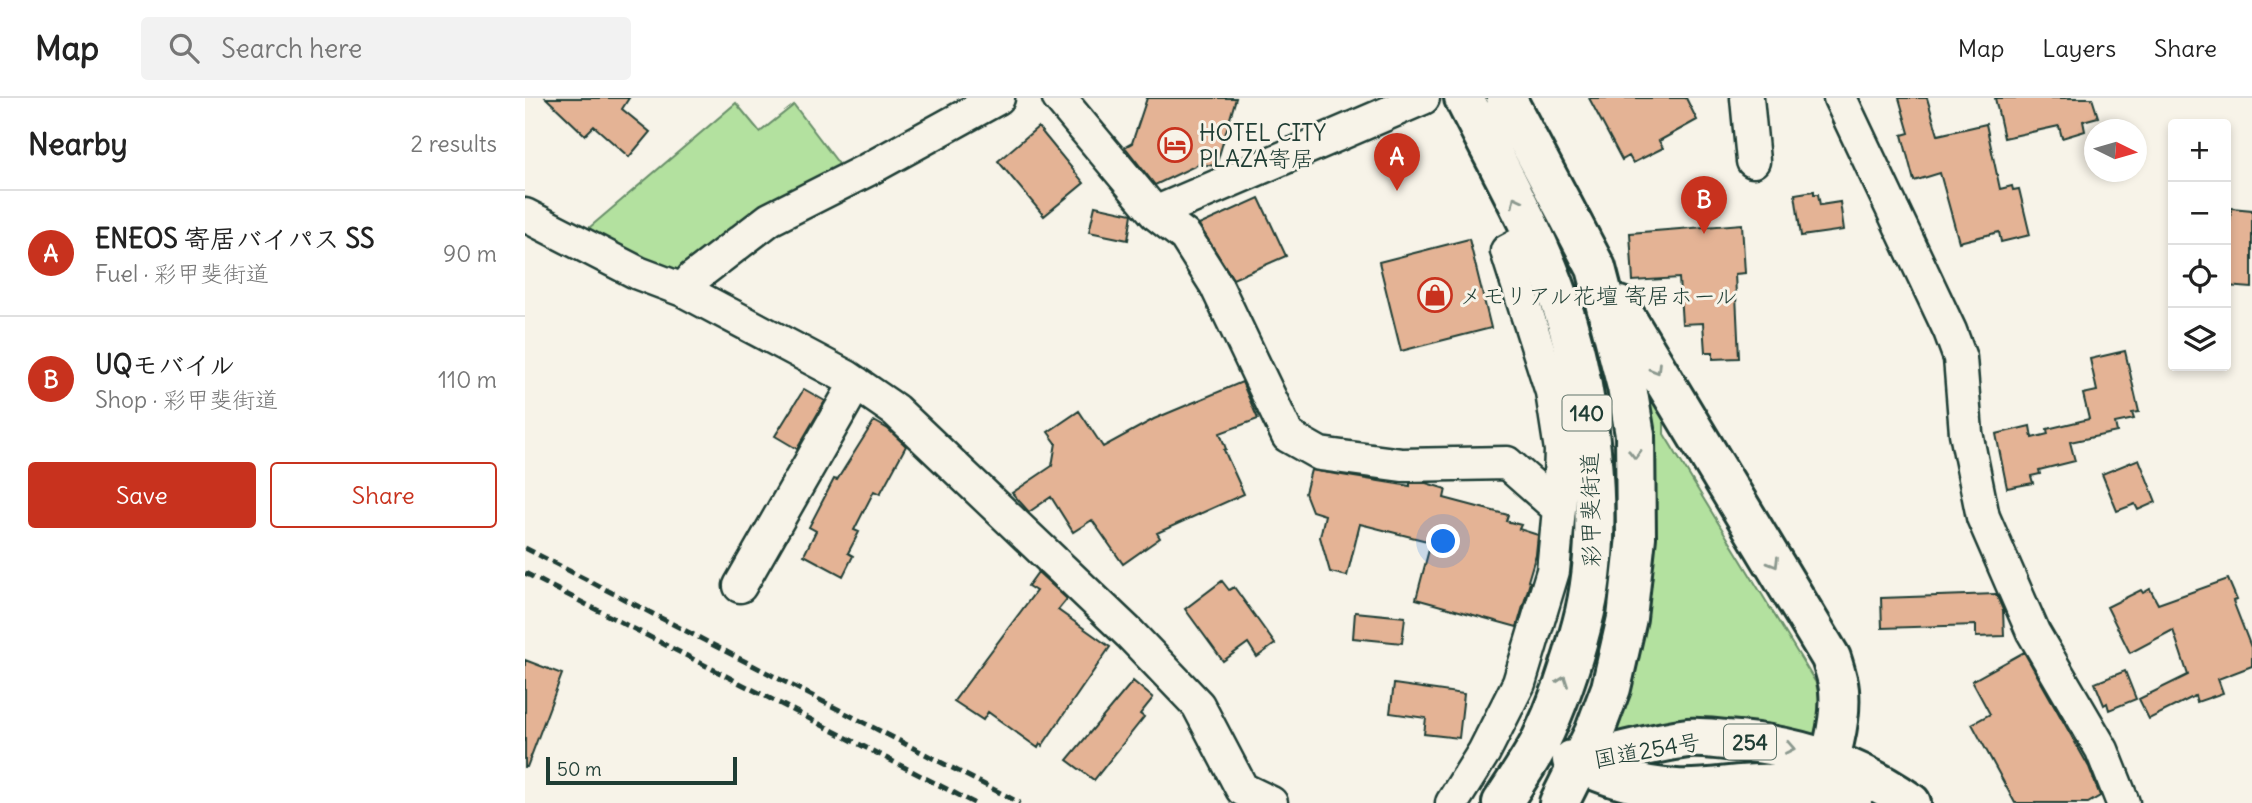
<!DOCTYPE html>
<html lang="en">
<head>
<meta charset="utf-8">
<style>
	:root { --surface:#fff; --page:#f2f2f2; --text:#222; --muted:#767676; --line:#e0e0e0; --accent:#c8321e }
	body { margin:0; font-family:Delius,"Klee One",sans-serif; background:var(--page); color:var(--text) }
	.controls { position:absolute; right:21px; top:21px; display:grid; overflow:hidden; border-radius:7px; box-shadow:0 4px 10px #0003 }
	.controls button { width:63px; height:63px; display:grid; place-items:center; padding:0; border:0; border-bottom:2px solid var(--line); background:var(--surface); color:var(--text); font:35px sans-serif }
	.compass { position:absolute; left:1559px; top:21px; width:63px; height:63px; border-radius:50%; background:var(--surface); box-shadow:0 4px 10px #0003; rotate:95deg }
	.scale { position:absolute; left:21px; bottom:18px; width:191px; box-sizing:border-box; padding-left:7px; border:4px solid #1f3d34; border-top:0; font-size:19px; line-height:24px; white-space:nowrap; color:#1f3d34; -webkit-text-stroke:5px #f7f3e8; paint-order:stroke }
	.you { position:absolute; left:919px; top:444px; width:24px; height:24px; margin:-18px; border:5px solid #fff; border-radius:50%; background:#1a73e8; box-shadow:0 0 0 10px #1a73e833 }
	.badge { display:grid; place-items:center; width:46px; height:46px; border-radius:50%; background:var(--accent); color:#fff; font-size:23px; font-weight:700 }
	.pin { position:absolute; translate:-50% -58px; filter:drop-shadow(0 2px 4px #0008) }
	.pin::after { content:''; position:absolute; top:37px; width:24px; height:21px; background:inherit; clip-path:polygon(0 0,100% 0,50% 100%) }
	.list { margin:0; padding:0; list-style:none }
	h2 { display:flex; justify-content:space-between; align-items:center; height:91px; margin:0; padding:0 28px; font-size:30px }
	h2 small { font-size:23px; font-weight:400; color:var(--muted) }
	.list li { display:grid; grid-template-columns:46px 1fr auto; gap:21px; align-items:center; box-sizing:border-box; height:126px; padding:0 28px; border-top:2px solid var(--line) }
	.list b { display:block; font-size:26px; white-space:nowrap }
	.list p { margin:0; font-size:23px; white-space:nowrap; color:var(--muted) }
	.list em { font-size:23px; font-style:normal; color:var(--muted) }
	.actions { display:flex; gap:14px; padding:21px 28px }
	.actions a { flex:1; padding:16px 0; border:2px solid var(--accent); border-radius:7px; text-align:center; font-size:24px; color:var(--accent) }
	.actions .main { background:var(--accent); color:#fff }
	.icon { flex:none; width:38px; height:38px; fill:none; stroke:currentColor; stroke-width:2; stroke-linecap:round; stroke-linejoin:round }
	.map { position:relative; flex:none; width:1727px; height:705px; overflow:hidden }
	header { display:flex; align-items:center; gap:42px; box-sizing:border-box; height:98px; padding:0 35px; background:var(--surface); border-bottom:2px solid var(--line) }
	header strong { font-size:33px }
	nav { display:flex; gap:38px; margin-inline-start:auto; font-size:24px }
	.search { width:490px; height:63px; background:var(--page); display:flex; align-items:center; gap:18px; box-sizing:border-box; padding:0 24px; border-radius:7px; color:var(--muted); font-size:26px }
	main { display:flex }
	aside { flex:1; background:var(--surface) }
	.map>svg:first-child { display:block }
	.green { fill:#b3e19f; stroke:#698f6a; stroke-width:2 }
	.building { fill:#e4b395; stroke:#1f3d34; stroke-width:2 }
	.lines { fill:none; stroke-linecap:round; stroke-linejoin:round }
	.minor-casing { stroke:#1f3d34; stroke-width:37 }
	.highway-casing { stroke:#1f3d34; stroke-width:44 }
	.minor { stroke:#f7f3e8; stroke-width:32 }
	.highway { stroke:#f7f3e8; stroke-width:38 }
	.rail { stroke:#1f3d34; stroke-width:5; stroke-dasharray:10 5; stroke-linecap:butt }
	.oneway { stroke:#8b988e }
	.labels { text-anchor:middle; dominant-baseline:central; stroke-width:6; stroke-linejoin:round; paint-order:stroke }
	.shield { fill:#f7f3e8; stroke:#60746a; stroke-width:2 }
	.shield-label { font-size:21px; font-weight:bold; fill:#1f3d34 }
	.poi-label { font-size:23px; fill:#1f3d34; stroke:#f7f3e8; text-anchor:start }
	.street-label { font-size:23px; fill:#1f3d34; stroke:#f7f3e8 }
</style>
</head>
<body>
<header>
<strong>Map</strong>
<div class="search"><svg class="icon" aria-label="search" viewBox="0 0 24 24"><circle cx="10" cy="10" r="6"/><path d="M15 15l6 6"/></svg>Search here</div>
<nav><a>Map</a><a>Layers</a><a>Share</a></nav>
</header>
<main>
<aside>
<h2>Nearby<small>2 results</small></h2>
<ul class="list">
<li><span class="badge">A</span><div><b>ENEOS 寄居バイパス SS</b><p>Fuel · 彩甲斐街道</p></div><em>90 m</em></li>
<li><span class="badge">B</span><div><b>UQモバイル</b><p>Shop · 彩甲斐街道</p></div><em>110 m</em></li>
</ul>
<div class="actions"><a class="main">Save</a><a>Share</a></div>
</aside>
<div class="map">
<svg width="1727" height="705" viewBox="0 0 1727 705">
	<rect width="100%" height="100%" fill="#f7f3e8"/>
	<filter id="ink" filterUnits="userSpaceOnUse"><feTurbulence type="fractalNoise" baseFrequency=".0143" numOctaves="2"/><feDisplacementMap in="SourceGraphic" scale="14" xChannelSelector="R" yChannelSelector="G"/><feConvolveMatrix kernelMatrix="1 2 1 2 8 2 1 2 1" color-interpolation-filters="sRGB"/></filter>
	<g filter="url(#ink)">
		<!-- green -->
		<path class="green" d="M211 5 235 34 269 7 320 74 153 182 58 135Z
			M1117 273 1139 308V336L1291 585 1296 610 1293 646 1090 641 1113 565 1123 508 1130 445 1131 386Z"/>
		<!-- building -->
		<path class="building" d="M21 0H104L97 11 125 34 104 59 69 28 60 37Z
			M622 0H711L691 68 674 66 630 87 600 49 607 45Z
			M1064 0H1161L1172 22 1134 43 1138 50 1108 65 1104 58 1097 62Z
			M1374 0H1402L1413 37 1461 26 1475 91 1487 88 1488 92 1494 91 1505 137 1476 144 1474 134 1434 144 1415 75 1389 83 1377 37 1384 35Z
			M1470 0H1567L1573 19 1558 23 1560 33 1537 40 1534 28 1479 40Z
			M513 29 559 85 519 118 473 63Z
			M1289 93V96H1293L1295 107 1315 104 1319 132 1276 138 1270 96Z
			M734 100 761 158 708 181 674 127Z
			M570 108 607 116 603 142 564 134Z
			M1706 110 1727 112V190L1701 188Z
			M1217 126 1220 175 1210 176 1214 260 1188 261V254H1180L1178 225 1157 226 1154 180 1108 183 1105 135Z
			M944 141 966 230 876 253 854 164Z
			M1600 253 1614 314 1607 315 1609 321 1590 325 1592 334 1545 344 1550 363 1514 372 1515 376 1506 378 1508 385 1482 390 1471 336 1505 328 1507 340 1523 336 1522 331 1564 321 1558 296 1572 293 1565 261Z
			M717 284 733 321 695 335 701 351 699 352 719 396 632 435 635 440 598 466 567 422 548 434 526 399 504 414 487 395 527 368 531 345 523 334 554 313 578 349 629 321Z
			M279 291 300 303 272 351 250 338Z
			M349 323 363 331 381 348 355 396 349 393 329 432 334 434 323 455 328 458 318 478 279 457 291 433 284 429 309 381 312 382Z
			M1614 361 1631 404 1613 412 1610 406 1592 413 1577 376Z
			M786 372 885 388V385H901L921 391 919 400 983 417 981 423 996 427 994 431 1013 437 1011 456 1003 483 1005 484 992 529 891 501 906 444 835 426 822 478 805 474 795 439 800 417 787 413 780 395Z
			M513 474 542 501 533 512 585 549 517 648 515 646 513 650 463 614 458 622 429 603 511 493 503 488Z
			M1703 481 1712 502 1708 503 1727 552V568L1693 581 1698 595 1672 604 1670 598 1624 621 1614 601 1663 577 1648 532 1605 555 1582 509 1616 492 1618 495 1625 491 1633 506Z
			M697 483 704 492 709 489 750 546 732 559 723 545 698 563 660 511Z
			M1471 496 1478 512 1479 538 1451 539V527L1357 530 1356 500Z
			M830 514 880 519 877 545 828 540Z
			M1499 554 1564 669 1575 698 1563 705H1490L1447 626 1465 616 1447 583Z
			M0 562 37 576 2 669H0Z
			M1600 573 1611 601 1584 612 1582 605 1579 607 1570 585Z
			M608 583 628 600 615 616 619 619 569 682 542 662Z
			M869 586 939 596 934 640 899 636 901 620 865 615Z"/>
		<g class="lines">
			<!-- minor casing -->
			<g class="minor-casing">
				<path id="minor" d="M534 0 630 115 660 138 691 187 763 338 795 356 877 367 982 365 1034 411
					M1222 0 1228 63
					M1315 0 1425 233 1435 260 1441 335 1458 419 1508 534 1577 652 1598 705
					M630 115 898 0
					M0 117 113 175 158 192 322 279 370 312 605 536 673 607 717 691 746 705
					M158 192 168 180 245 121 342 72 473 0
					M215 488 331 285
					M927 705 959 654 994 585 1028 473 1034 411 1036 352 1027 294 982 153 1008 139"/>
			</g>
			<!-- highway casing -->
			<g class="highway-casing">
				<path id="highway" d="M939 0C969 61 1005 122 1029 186 1065 280 1083 429 1057 526 1047 566 1032 609 1014 646 1003 666 989 686 977 705
					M981 0 1071 170 1102 289 1110 337 1111 439 1102 520 1086 590 1069 635 1034 705
					M1094 208 1306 560C1309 570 1313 581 1314 592 1317 625 1305 661 1294 693
					M1047 662C1083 679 1110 688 1151 691 1184 693 1216 684 1248 686 1275 687 1303 694 1327 705
					M1053 665C1089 655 1126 645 1163 640 1175 639 1189 641 1201 642 1269 646 1331 666 1386 705"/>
			</g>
			<!-- minor -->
			<use href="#minor" class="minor"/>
			<!-- highway -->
			<use href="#highway" class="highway"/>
			<!-- rail -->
			<path class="rail" d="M0 450 495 705
				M0 475 449 705"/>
		</g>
		<!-- one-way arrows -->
		<defs><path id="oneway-chevron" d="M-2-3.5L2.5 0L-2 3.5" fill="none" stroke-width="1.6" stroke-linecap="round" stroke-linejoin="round" transform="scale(1.75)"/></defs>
		<g class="oneway">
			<use href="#oneway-chevron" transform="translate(991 103) rotate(-117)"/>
			<use href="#oneway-chevron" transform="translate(1131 271) rotate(59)"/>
			<use href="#oneway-chevron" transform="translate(1110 356) rotate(89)"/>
			<use href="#oneway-chevron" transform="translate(1249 465) rotate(59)"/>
			<use href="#oneway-chevron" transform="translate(1038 583) rotate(-70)"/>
			<use href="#oneway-chevron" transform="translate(1265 650) rotate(11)"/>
		</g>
	</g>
	<!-- icons -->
	<defs>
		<g id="hotel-ring" transform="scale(1.75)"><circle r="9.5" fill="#f7f3e8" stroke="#c8321e" stroke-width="1.5"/><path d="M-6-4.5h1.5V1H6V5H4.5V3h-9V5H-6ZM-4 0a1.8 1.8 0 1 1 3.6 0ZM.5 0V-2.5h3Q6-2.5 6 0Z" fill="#c8321e"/></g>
		<g id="shop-ring" transform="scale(1.75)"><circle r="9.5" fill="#f7f3e8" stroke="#c8321e" stroke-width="1.5"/><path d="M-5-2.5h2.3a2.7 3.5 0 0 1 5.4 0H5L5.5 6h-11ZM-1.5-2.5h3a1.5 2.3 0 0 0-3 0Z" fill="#c8321e"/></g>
	</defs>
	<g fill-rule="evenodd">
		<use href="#hotel-ring" x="650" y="47"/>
		<use href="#shop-ring" x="910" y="197"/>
	</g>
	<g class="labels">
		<!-- shield labels -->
		<g class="shield">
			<rect x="1037.5" y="297.5" width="49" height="35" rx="5"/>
			<rect x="1199" y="626.5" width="52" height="35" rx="5"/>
		</g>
		<g class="shield-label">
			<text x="1062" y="315">140</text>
			<text x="1225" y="644">254</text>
		</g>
		<!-- poi labels -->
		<g class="poi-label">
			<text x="674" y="34">HOTEL CITY<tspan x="674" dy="26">PLAZA寄居</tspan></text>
			<text x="934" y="197">メモリアル花壇 寄居ホール</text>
		</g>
		<!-- street labels -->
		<g class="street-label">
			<text transform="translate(1065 412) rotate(-91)">彩甲斐街道</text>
			<text transform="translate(1122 652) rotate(-10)">国道254号</text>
		</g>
	</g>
</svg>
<div class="controls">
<button>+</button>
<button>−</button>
<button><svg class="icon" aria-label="locate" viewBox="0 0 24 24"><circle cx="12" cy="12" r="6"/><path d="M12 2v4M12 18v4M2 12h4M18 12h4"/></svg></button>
<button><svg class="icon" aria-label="layers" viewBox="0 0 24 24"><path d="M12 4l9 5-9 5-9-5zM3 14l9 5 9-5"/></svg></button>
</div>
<svg class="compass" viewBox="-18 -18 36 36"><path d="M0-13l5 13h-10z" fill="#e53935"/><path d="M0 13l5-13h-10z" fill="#767676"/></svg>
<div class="scale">50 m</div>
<div class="you"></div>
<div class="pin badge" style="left:872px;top:93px">A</div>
<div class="pin badge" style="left:1179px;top:136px">B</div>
</div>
</main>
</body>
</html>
